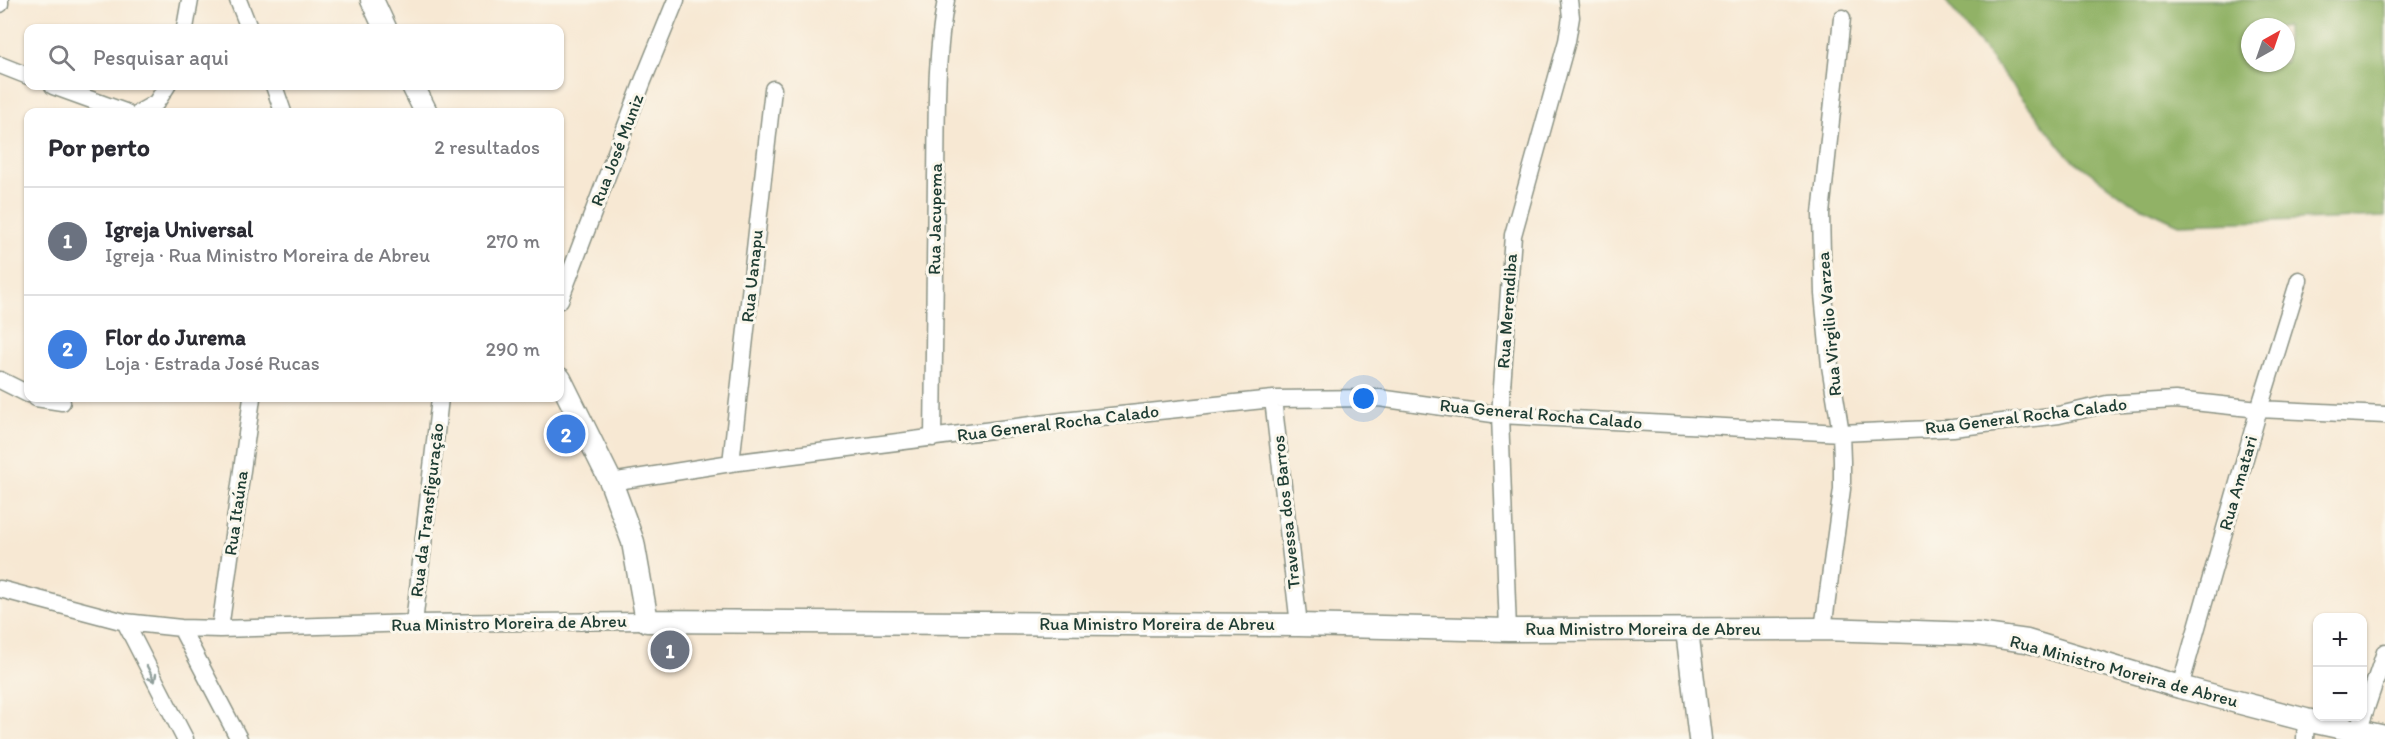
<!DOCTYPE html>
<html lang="pt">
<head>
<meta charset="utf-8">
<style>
	:root { --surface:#fff; --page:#f7f7f7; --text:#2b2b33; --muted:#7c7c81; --line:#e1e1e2; --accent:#111827 }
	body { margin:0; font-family:Itim,sans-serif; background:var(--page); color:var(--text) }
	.controls { position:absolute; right:18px; bottom:18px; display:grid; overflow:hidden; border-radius:12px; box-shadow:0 2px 4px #0004 }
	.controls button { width:54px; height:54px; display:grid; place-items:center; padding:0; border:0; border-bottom:2px solid var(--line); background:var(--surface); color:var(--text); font:30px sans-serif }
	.compass { position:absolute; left:2241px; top:18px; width:54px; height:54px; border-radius:50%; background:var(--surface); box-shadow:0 2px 4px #0004; rotate:40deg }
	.you { position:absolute; left:1364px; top:399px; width:21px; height:21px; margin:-15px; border:4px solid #fff; border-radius:50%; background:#1a73e8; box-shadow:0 0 0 9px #1a73e833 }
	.badge { display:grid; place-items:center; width:39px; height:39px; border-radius:50%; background:var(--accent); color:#fff; font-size:20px; font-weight:700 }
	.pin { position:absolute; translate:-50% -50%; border:3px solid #fff; box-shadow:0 2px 6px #0006 }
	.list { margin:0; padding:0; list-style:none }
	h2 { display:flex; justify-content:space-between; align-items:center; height:78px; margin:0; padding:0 24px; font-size:26px }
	h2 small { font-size:20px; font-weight:400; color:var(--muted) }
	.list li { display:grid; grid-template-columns:39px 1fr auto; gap:18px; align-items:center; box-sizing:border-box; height:108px; padding:0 24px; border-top:2px solid var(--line) }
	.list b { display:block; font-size:22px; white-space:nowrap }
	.list p { margin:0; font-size:20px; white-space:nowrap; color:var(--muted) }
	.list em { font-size:20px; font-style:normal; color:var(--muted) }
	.icon { flex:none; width:33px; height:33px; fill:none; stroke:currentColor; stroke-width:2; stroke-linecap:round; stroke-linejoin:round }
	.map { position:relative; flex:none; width:2385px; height:739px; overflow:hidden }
	.search { position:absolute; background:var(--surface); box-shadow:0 2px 4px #0004; left:24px; top:24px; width:540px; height:66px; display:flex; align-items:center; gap:15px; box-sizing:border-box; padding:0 21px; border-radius:12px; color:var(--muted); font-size:22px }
	.panel { position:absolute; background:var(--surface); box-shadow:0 2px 4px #0004; left:24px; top:108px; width:540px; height:294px; border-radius:12px }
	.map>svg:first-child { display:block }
	.forest { fill:#91b266; stroke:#58784d; stroke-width:1.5; fill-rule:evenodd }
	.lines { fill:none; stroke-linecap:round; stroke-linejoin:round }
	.street-casing { stroke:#8b9284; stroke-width:19 }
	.secondary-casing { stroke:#8b9284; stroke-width:25 }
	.street { stroke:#fff; stroke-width:16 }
	.secondary { stroke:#fff; stroke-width:22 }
	.oneway { stroke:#8f9e9a }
	.labels { text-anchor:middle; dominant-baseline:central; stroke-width:6; stroke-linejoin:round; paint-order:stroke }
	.street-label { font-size:18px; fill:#1f3d34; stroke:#fbf7ec }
</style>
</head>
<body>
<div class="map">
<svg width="2385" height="739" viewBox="0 0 2385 739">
	<rect width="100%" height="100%" fill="#fbf7ec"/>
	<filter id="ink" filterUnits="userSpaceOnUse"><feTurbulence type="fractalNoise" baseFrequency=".0167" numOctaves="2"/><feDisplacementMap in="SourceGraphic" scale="12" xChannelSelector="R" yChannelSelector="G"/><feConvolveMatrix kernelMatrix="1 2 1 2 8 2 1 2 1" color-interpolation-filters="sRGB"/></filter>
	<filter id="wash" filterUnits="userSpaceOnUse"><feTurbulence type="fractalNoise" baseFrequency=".008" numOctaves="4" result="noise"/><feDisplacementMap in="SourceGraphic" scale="24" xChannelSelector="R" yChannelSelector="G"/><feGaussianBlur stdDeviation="1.35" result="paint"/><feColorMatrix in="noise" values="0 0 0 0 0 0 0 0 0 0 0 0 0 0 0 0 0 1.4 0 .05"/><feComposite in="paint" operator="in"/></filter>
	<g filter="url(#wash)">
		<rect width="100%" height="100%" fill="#f7e8d3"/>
		<!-- forest -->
		<path class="forest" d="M1945 0H2385V217L2179 224 2128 200 2069 157ZM2250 27H2286V63H2250Z"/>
	</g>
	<g filter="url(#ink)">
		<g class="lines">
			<!-- street casing -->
			<g class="street-casing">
				<path id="street" d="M238 0 249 28
					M0 4V0
					M185 28 190 0
					M0 65 28 76
					M53 86 125 112
					M274 86 283 112
					M140 112 156 103 167 86
					M560 300 643 81 676 0
					M0 380 28 394
					M36 398 62 402
					M1273 399 1299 625
					M933 438C934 351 935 265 936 178 937 119 935 58 946 0
					M731 463 773 89
					M611 482 731 463 1063 421 1273 399 1379 398 1500 415 1841 433 1953 428 2059 415 2107 404 2175 400 2259 409 2385 415
					M0 589 125 622 181 628 220 629 414 623 647 621
					M125 622 185 739
					M414 623 440 398
					M181 628 239 739
					M220 629 252 398
					M1823 629 1842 489V461L1841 433 1830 366 1823 294 1821 214 1842 18
					M1508 630 1500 415 1513 235 1567 41 1571 17 1569 0
					M2180 687 2259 409 2299 280
					M2358 732 2385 652
					M2305 739 2306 720"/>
			</g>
			<!-- secondary casing -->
			<g class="secondary-casing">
				<path id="secondary" d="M372 0 385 28
					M413 86 426 112
					M560 379 611 482 633 542 647 621 1299 625 1508 630 1823 629 1977 634 2027 641 2180 687 2306 720 2385 737
					M1687 630 1700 739"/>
			</g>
			<!-- street -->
			<use href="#street" class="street"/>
			<!-- secondary -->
			<use href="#secondary" class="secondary"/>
		</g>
		<!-- one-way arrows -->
		<defs><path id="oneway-shaft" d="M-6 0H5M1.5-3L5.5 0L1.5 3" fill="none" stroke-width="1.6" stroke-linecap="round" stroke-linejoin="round" transform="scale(1.5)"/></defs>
		<use class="oneway" href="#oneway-shaft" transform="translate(151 674) rotate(63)"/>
	</g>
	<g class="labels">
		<!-- street labels -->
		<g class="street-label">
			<text transform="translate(617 150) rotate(-69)">Rua José Muniz</text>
			<text transform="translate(935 219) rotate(-89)">Rua Jacupema</text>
			<text transform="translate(752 276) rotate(-84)">Rua Uanapu</text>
			<text transform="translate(1507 311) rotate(-86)">Rua Merendiba</text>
			<text transform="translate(1829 324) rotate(-95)">Rua Virgilio Varzea</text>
			<text transform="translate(1541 414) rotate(5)">Rua General Rocha Calado</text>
			<text transform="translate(2026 416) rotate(-7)">Rua General Rocha Calado</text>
			<text transform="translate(1058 423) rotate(-7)">Rua General Rocha Calado</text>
			<text transform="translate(2238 483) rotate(-74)">Rua Amatari</text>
			<text transform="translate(427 510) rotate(-83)">Rua da Transfiguração</text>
			<text transform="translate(1286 512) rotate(-96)">Travessa dos Barros</text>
			<text transform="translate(236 513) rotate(-82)">Rua Itaúna</text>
			<text transform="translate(509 623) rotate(-1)">Rua Ministro Moreira de Abreu</text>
			<text x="1157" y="624">Rua Ministro Moreira de Abreu</text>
			<text x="1643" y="629">Rua Ministro Moreira de Abreu</text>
			<text transform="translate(2124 671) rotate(15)">Rua Ministro Moreira de Abreu</text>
		</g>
	</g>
</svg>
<div class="controls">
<button>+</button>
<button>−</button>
</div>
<svg class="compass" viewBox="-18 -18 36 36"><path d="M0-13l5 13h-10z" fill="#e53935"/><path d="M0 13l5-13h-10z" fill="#7c7c81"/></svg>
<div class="you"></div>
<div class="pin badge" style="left:670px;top:650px;background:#6b7280">1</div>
<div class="pin badge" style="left:566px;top:434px;background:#3f7fe0">2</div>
<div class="search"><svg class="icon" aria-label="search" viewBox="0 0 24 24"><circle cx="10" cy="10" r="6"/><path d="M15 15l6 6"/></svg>Pesquisar aqui</div>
<section class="panel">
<h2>Por perto<small>2 resultados</small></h2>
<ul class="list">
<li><span class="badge" style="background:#6b7280">1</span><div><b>Igreja Universal</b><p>Igreja · Rua Ministro Moreira de Abreu</p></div><em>270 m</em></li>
<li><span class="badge" style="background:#3f7fe0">2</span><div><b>Flor do Jurema</b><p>Loja · Estrada José Rucas</p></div><em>290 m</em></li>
</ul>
</section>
</div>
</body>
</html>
